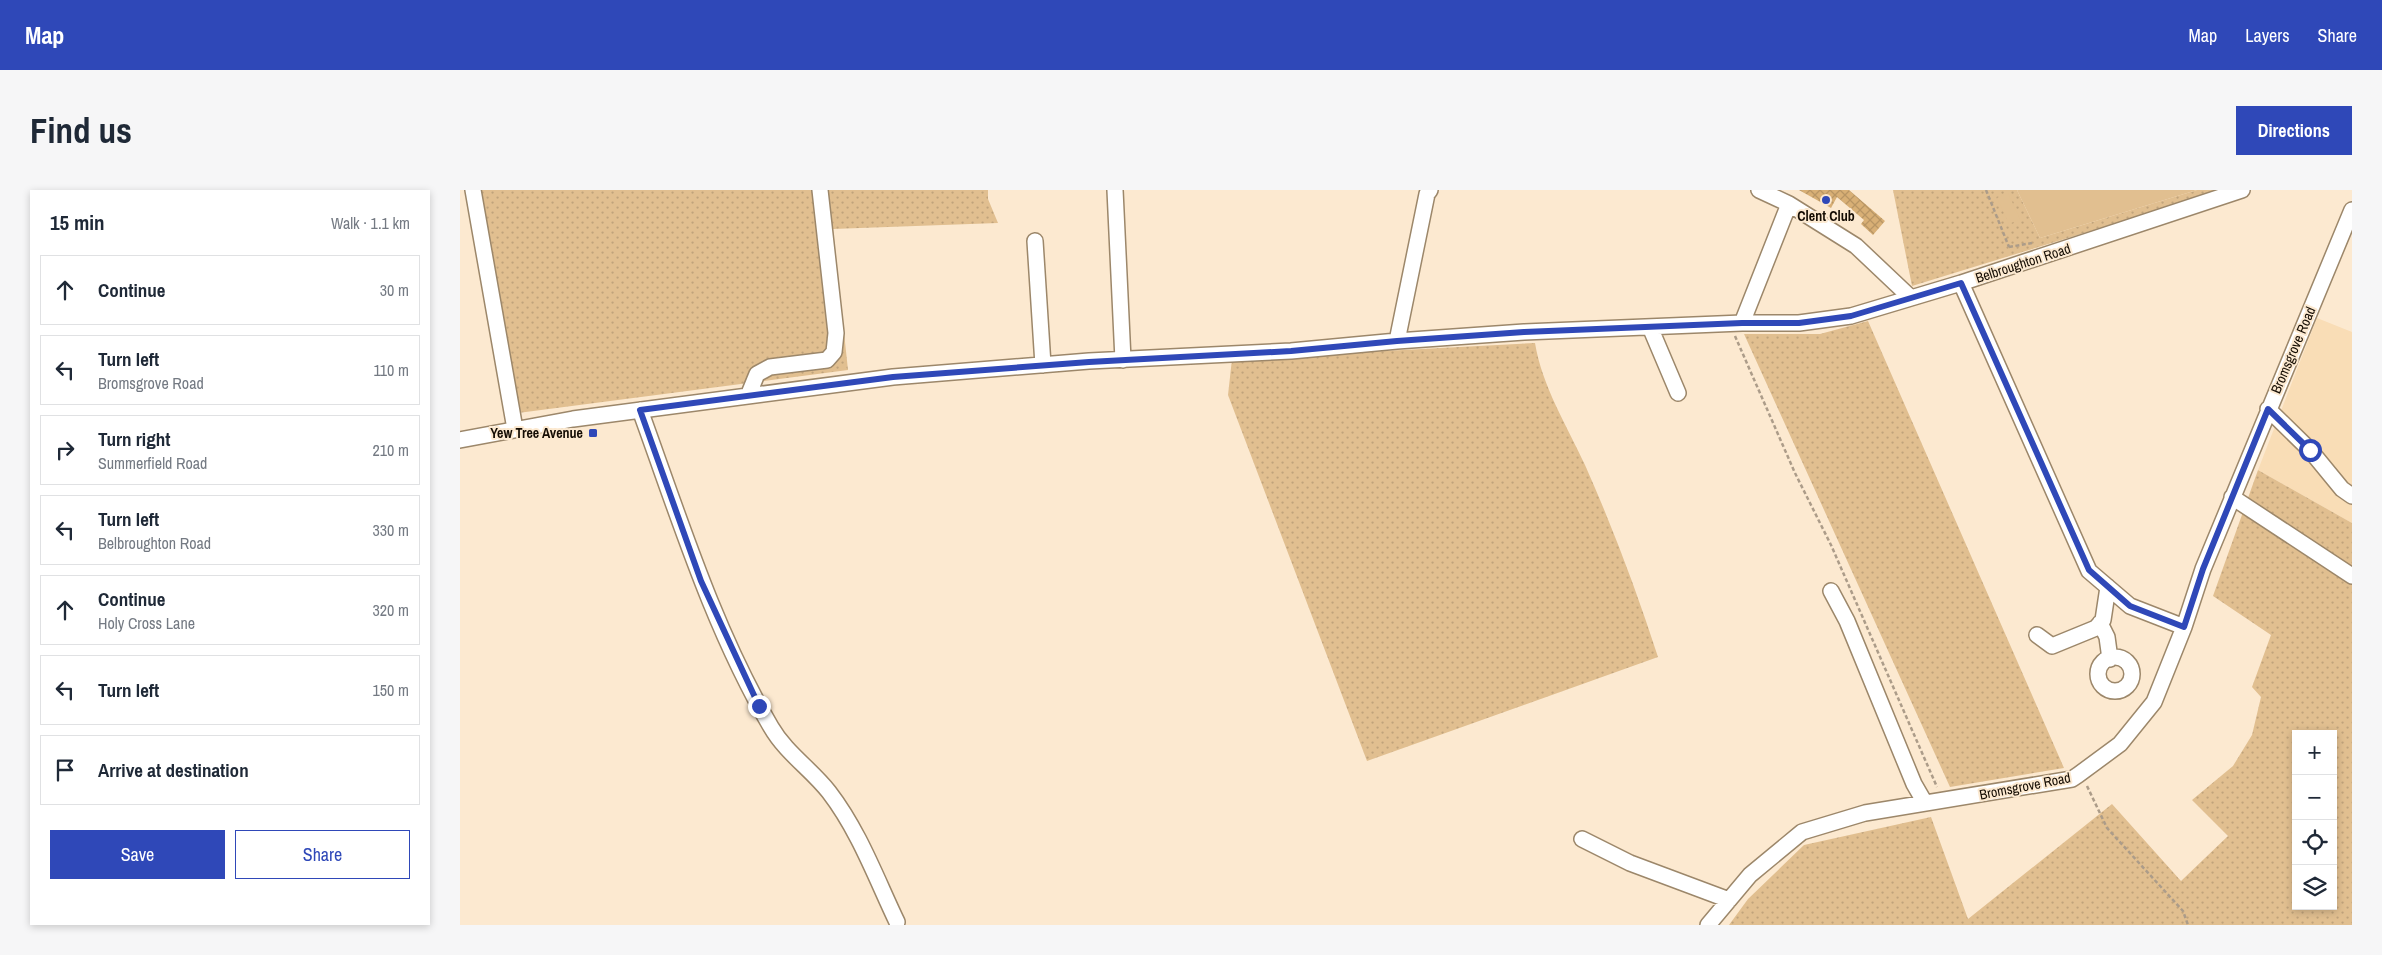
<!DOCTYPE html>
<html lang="en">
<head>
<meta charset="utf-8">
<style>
	:root { --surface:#fff; --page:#f6f6f7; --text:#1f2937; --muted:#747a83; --line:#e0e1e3; --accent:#2f48b8 }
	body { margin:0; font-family:"Archivo Narrow",sans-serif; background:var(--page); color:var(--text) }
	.controls { position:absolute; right:15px; bottom:15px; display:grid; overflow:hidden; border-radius:0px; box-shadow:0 2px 8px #0003 }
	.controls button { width:45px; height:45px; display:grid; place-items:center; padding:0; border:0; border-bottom:1px solid var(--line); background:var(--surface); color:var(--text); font:25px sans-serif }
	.stop { position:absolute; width:15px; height:15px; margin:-11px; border:4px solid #2f48b8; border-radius:50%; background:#fff }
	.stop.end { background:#2f48b8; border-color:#fff; box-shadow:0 1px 5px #0008 }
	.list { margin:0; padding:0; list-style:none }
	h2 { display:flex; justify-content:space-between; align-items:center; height:65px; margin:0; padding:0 20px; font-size:21px }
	h2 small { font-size:16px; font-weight:400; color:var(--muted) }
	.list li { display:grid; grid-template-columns:32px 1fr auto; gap:15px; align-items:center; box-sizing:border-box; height:70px; margin:0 10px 10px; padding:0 10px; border:1px solid var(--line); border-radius:0px }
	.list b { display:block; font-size:19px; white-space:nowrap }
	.list p { margin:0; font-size:16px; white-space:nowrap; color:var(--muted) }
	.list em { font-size:16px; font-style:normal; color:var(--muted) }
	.actions { display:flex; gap:10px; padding:15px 20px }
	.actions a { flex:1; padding:11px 0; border:1px solid var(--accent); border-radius:0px; text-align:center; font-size:18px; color:var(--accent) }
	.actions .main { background:var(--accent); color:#fff }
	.icon { flex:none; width:28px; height:28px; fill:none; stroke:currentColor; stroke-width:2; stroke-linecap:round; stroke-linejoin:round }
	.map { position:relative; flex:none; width:1892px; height:735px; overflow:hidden; border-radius:0px }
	header { display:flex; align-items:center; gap:30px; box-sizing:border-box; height:70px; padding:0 25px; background:var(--accent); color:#fff }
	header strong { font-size:24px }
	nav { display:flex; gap:28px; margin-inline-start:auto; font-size:18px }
	.intro { display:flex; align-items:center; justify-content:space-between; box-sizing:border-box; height:120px; padding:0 30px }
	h1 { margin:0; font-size:35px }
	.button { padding:12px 22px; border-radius:0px; background:var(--accent); color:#fff; font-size:18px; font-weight:700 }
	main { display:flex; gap:30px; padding:0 30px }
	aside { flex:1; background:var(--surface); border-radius:0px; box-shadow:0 2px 8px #0003 }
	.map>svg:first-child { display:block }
	.built { fill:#f9ddb6 }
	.grass { fill:url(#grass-dots); fill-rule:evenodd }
	.park { fill:#e1bf90 }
	.building { fill:url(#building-cross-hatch) }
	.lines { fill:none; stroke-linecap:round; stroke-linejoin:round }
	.minor-casing { stroke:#9c876a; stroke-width:18 }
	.path { stroke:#ac9c89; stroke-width:2.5; stroke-dasharray:4 2.5; stroke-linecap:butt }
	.minor { stroke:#fff; stroke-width:15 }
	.route { stroke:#2f48b8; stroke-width:6 }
	.poi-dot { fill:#2f48b8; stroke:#fce9d0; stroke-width:2 }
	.labels { text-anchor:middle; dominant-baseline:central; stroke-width:4; stroke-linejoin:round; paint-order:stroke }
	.poi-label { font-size:14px; font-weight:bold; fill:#140c03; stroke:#fce9d0 }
	.street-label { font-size:14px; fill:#140c03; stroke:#fce9d0 }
</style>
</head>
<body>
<header>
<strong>Map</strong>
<nav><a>Map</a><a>Layers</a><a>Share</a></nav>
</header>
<div class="intro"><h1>Find us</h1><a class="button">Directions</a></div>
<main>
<aside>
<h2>15 min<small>Walk · 1.1 km</small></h2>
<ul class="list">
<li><svg class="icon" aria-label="ahead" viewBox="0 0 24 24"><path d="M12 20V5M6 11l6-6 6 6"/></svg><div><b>Continue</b></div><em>30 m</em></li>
<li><svg class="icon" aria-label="left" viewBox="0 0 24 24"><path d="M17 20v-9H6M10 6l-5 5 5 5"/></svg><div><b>Turn left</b><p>Bromsgrove Road</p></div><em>110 m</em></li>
<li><svg class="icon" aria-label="right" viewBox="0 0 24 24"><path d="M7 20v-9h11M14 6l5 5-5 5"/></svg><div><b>Turn right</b><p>Summerfield Road</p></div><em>210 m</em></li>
<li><svg class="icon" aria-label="left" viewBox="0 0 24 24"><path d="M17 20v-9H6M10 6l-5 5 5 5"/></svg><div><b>Turn left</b><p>Belbroughton Road</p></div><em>330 m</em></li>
<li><svg class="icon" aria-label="ahead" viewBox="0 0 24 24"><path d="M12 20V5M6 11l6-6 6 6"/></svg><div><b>Continue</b><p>Holy Cross Lane</p></div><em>320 m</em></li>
<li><svg class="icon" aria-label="left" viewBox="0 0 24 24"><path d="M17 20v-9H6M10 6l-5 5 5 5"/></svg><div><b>Turn left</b></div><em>150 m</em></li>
<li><svg class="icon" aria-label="arrive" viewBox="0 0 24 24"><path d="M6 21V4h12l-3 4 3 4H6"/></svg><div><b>Arrive at destination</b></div></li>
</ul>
<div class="actions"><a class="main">Save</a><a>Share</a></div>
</aside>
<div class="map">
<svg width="1892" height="735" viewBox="0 0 1892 735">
	<defs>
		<pattern id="grass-dots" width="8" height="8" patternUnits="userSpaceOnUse" patternTransform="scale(1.25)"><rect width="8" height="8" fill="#e1bf90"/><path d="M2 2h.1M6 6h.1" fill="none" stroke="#c0a37b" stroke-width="1.8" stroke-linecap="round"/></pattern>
		<pattern id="building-cross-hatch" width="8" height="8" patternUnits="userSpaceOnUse" patternTransform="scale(1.25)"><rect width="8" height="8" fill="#d8af75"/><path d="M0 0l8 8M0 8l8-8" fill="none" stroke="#b89564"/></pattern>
	</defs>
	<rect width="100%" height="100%" fill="#fce9d0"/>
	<!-- built -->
	<path class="built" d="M1857 128 1892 142V333L1798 280Z"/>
	<!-- grass -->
	<path class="grass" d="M19 0H528V9L538 33 373 39 388 180 58 223Z
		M1433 0H1557L1580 48 1737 0H1764L1452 96Z
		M1408 131 1604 578 1490 597 1284 144H1360Z
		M1075 153C1082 196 1107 236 1125 275 1153 338 1177 402 1198 467L907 571 768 205 772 169Z
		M1798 280 1892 333V735H1269L1288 709 1344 655 1471 627 1508 729 1652 614 1721 691 1768 646 1732 610 1773 576 1792 545 1801 507 1792 497 1811 445 1753 406ZM1836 544H1873V716H1836Z"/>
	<!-- park -->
	<path class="park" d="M1557 0H1737L1580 48Z
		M1548 3 1560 29 1549 34 1537 8Z"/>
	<!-- building -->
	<path class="building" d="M1339 0H1389L1425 31 1413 45 1401 34 1404 30 1377 7 1371 18Z"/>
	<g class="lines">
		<!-- minor casing -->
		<g class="minor-casing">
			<path id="minor" d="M13 0 55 239
				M655 0 663 170
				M1299 0 1329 14 1396 56 1451 108
				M575 51 583 175
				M1501 93 1629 381 1670 416 1724 437
				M1282 133 1329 14
				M1190 137 1218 203
				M937 151 967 4 970 0
				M288 206 297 184 310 177 367 170 374 162 376 143 360 0
				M1808 219 1850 260 1882 299 1892 306
				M180 220C219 327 253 438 311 537 326 563 351 579 369 602 399 641 416 688 437 732
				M0 250 113 229 433 187 629 171 831 161 937 151 1064 142 1282 133H1339L1391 126 1501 93 1782 0
				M1772 307 1892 386
				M1371 401 1387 431 1454 594 1465 613
				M1640 433 1647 447 1650 469
				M1577 445 1592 456 1636 438 1643 430 1648 397
				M1638 484a17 17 0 1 1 34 0a17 17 0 1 1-34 0Z
				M1122 649 1170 673 1269 710
				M1248 735 1290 685 1342 642 1405 623 1612 589 1618 585 1660 554 1694 512 1724 437 1743 379 1892 20"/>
		</g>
		<!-- path -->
		<path class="path" d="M1526 0 1549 57
			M1549 57 1572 53
			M1275 146 1335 283 1371 355 1477 597
			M1627 596 1647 638 1723 721 1728 735"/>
		<!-- minor -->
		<use href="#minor" class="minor"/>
	</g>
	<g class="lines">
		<!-- route -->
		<path class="route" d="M299 516 241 391 180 220 433 187 629 172 831 161 937 151 1064 142 1282 133H1339L1391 126 1501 93 1629 380 1670 416 1724 437 1743 379 1808 219 1850 260"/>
	</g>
	<!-- markers -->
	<g class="poi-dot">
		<circle cx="1366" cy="10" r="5"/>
		<rect x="128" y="238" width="10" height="10" rx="2.5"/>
	</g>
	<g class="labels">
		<!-- poi labels -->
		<g class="poi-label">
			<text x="1366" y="26">Clent Club</text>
			<text x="123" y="243" text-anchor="end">Yew Tree Avenue</text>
		</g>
		<!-- street labels -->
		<g class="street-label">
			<text transform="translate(1563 73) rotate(-18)">Belbroughton Road</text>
			<text transform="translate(1833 160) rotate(-67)">Bromsgrove Road</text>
			<text transform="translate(1565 596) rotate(-11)">Bromsgrove Road</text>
		</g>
	</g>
</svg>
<div class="controls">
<button>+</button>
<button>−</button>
<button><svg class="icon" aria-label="locate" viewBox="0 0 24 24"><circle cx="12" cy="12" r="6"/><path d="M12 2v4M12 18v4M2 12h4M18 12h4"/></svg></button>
<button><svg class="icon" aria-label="layers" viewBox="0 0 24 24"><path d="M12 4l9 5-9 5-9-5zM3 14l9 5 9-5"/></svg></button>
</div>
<div class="stop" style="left:1850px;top:260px"></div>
<div class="stop end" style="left:299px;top:516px"></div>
</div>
</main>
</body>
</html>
